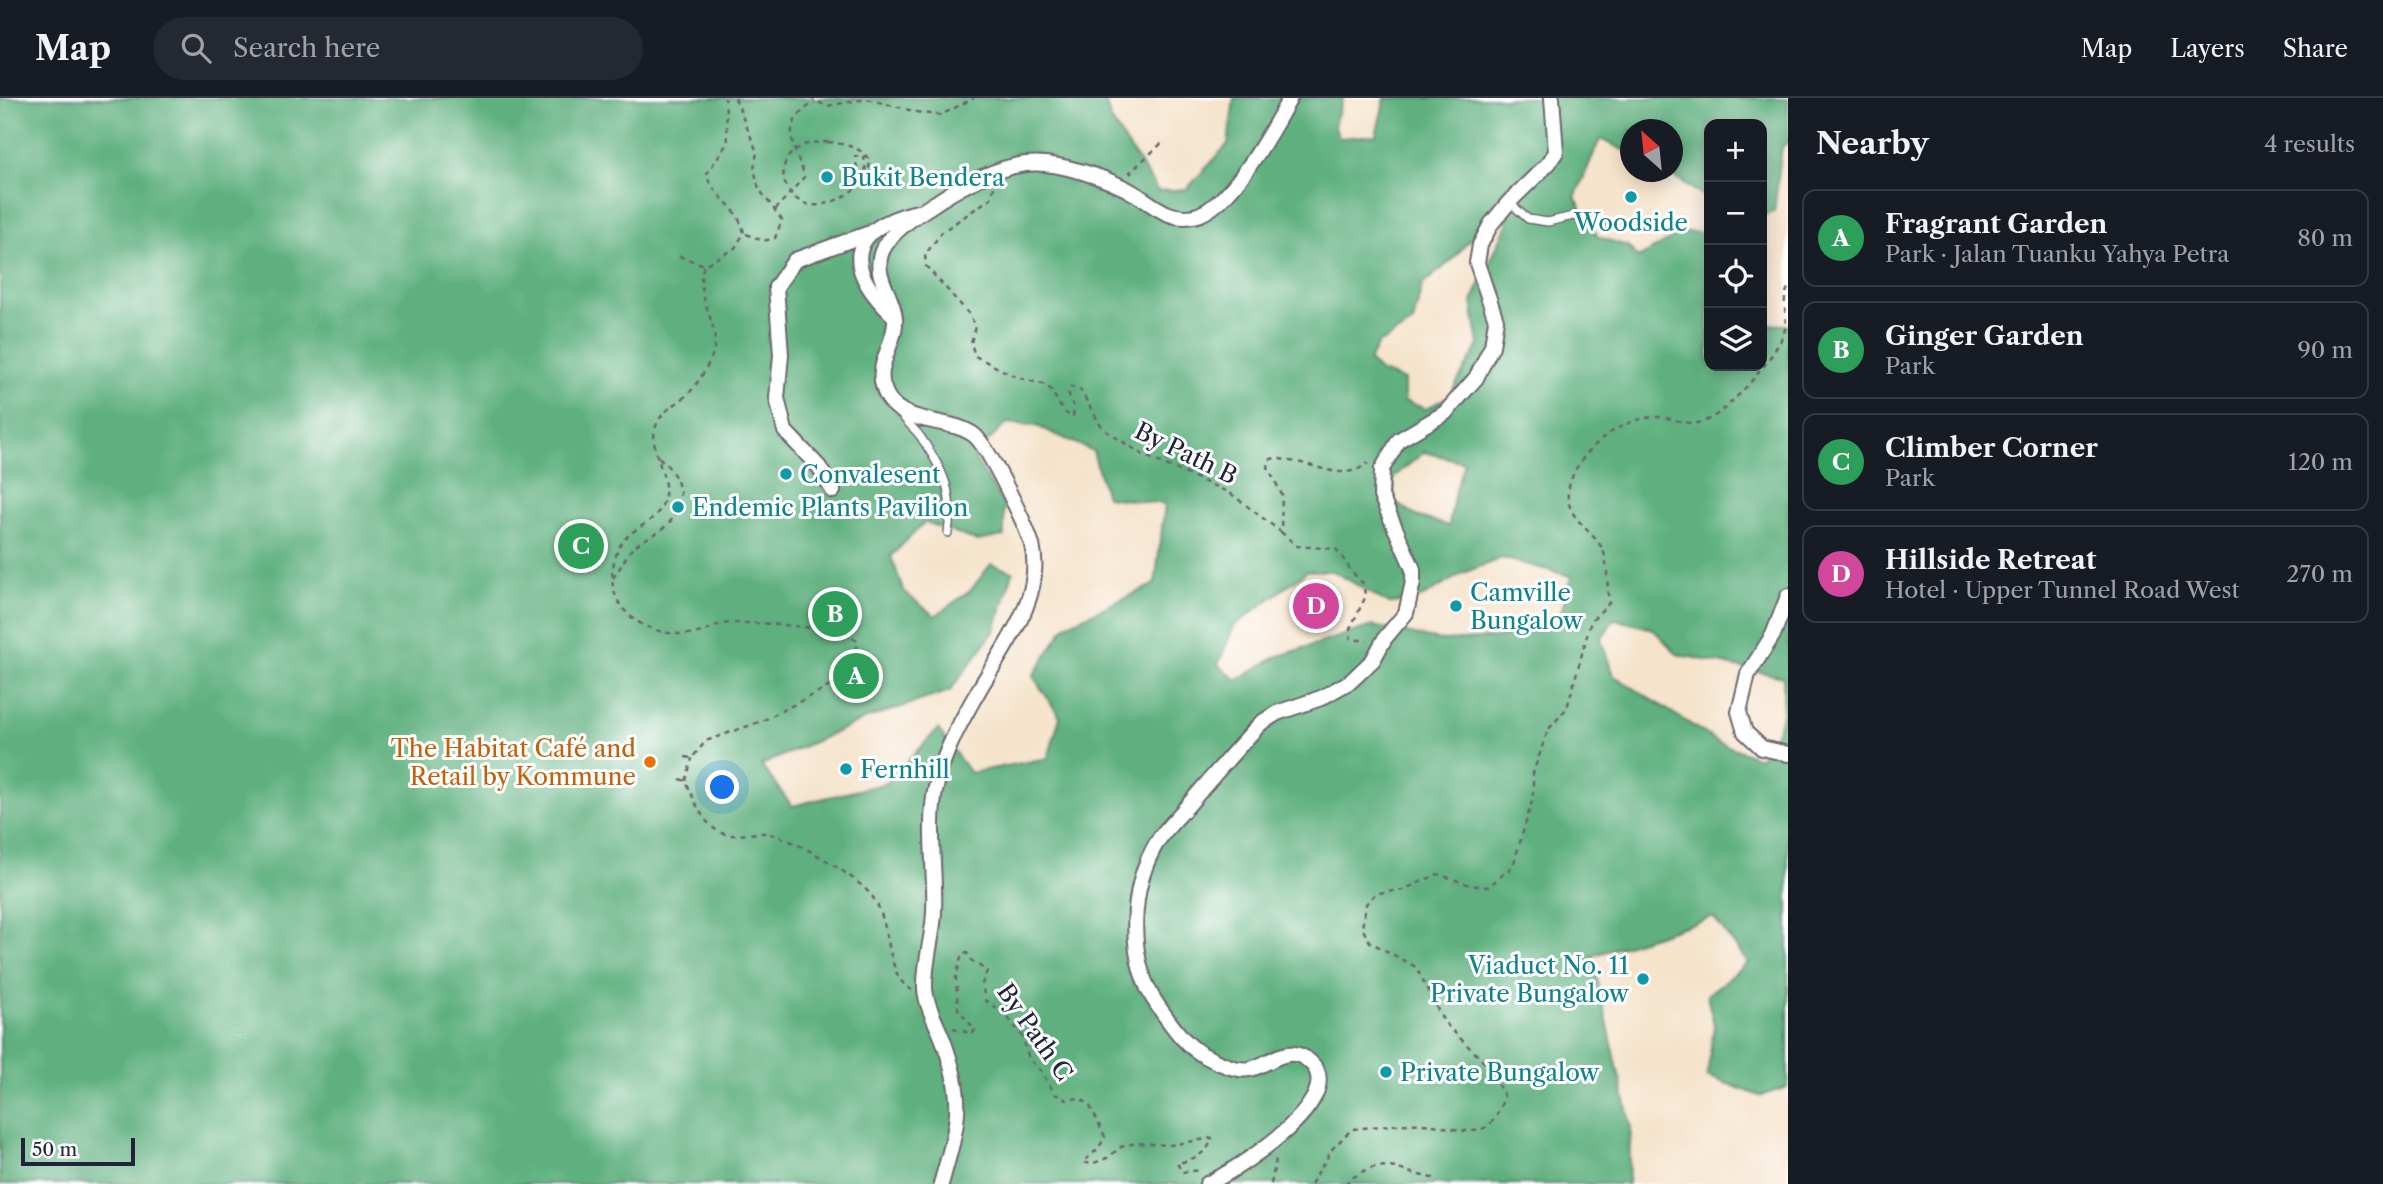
<!DOCTYPE html>
<html lang="en">
<head>
<meta charset="utf-8">
<style>
	:root { --surface:#171b24; --page:#242831; --text:#f1f3f6; --muted:#9ea1a6; --line:#363941; --accent:#1f6fb2 }
	body { margin:0; font-family:"Libre Caslon Text",serif; background:var(--page); color:var(--text) }
	.controls { position:absolute; right:21px; top:21px; display:grid; overflow:hidden; border-radius:14px; box-shadow:0 4px 18px #0003 }
	.controls button { width:63px; height:63px; display:grid; place-items:center; padding:0; border:0; border-bottom:2px solid var(--line); background:var(--surface); color:var(--text); font:35px sans-serif }
	.compass { position:absolute; left:1620px; top:21px; width:63px; height:63px; border-radius:50%; background:var(--surface); box-shadow:0 4px 18px #0003; rotate:333deg }
	.scale { position:absolute; left:21px; bottom:18px; width:114px; box-sizing:border-box; padding-left:7px; border:4px solid #22223b; border-top:0; font-size:19px; line-height:24px; white-space:nowrap; color:#22223b; -webkit-text-stroke:5px #fff; paint-order:stroke }
	.you { position:absolute; left:723px; top:690px; width:24px; height:24px; margin:-18px; border:5px solid #fff; border-radius:50%; background:#1a73e8; box-shadow:0 0 0 10px #1a73e833 }
	.badge { display:grid; place-items:center; width:46px; height:46px; border-radius:50%; background:var(--accent); color:#fff; font-size:23px; font-weight:700 }
	.pin { position:absolute; translate:-50% -50%; border:4px solid #fff; box-shadow:0 2px 7px #0006 }
	.list { margin:0; padding:0; list-style:none }
	h2 { display:flex; justify-content:space-between; align-items:center; height:91px; margin:0; padding:0 28px; font-size:30px }
	h2 small { font-size:23px; font-weight:400; color:var(--muted) }
	.list li { display:grid; grid-template-columns:46px 1fr auto; gap:21px; align-items:center; box-sizing:border-box; height:98px; margin:0 14px 14px; padding:0 14px; border:2px solid var(--line); border-radius:14px }
	.list b { display:block; font-size:26px; white-space:nowrap }
	.list p { margin:0; font-size:23px; white-space:nowrap; color:var(--muted) }
	.list em { font-size:23px; font-style:normal; color:var(--muted) }
	.icon { flex:none; width:38px; height:38px; fill:none; stroke:currentColor; stroke-width:2; stroke-linecap:round; stroke-linejoin:round }
	.map { position:relative; flex:none; width:1788px; height:1086px; overflow:hidden }
	header { display:flex; align-items:center; gap:42px; box-sizing:border-box; height:98px; padding:0 35px; background:var(--surface); border-bottom:2px solid var(--line) }
	header strong { font-size:33px }
	nav { display:flex; gap:38px; margin-inline-start:auto; font-size:24px }
	.search { width:490px; height:63px; background:var(--page); display:flex; align-items:center; gap:18px; box-sizing:border-box; padding:0 24px; border-radius:38px; color:var(--muted); font-size:26px }
	main { display:flex }
	aside { flex:1; background:var(--surface) }
	.map>svg:first-child { display:block }
	.forest { fill:#5fb07e; stroke:#40695c; stroke-width:2; fill-rule:evenodd }
	.lines { fill:none; stroke-linecap:round; stroke-linejoin:round }
	.lane-casing { stroke:#6c666d; stroke-width:10 }
	.street-casing { stroke:#6c666d; stroke-width:18 }
	.path { stroke:#6c666d; stroke-width:2.5; stroke-dasharray:5 5; stroke-linecap:butt }
	.lane { stroke:#fff; stroke-width:7 }
	.street { stroke:#fff; stroke-width:14 }
	.path-bridge { stroke:#6c666d; stroke-width:2.5; stroke-dasharray:5 5; stroke-linecap:butt }
	.culture-dot { fill:#0f9aa8; stroke:#fff; stroke-width:2.5 }
	.food-dot { fill:#e8710a; stroke:#fff; stroke-width:2.5 }
	.labels { text-anchor:middle; dominant-baseline:central; stroke-width:6; stroke-linejoin:round; paint-order:stroke }
	.culture-label { font-size:24px; fill:#0d838f; stroke:#fff; text-anchor:start }
	.street-label { font-size:24px; fill:#22223b; stroke:#fff }
	.food-label { font-size:24px; fill:#c56008; stroke:#fff; text-anchor:end }
</style>
</head>
<body>
<header>
<strong>Map</strong>
<div class="search"><svg class="icon" aria-label="search" viewBox="0 0 24 24"><circle cx="10" cy="10" r="6"/><path d="M15 15l6 6"/></svg>Search here</div>
<nav><a>Map</a><a>Layers</a><a>Share</a></nav>
</header>
<main>
<div class="map">
<svg width="1788" height="1086" viewBox="0 0 1788 1086">
	<rect width="100%" height="100%" fill="#fff"/>
	<filter id="ink" filterUnits="userSpaceOnUse"><feTurbulence type="fractalNoise" baseFrequency=".0143" numOctaves="2"/><feDisplacementMap in="SourceGraphic" scale="14" xChannelSelector="R" yChannelSelector="G"/><feConvolveMatrix kernelMatrix="1 2 1 2 8 2 1 2 1" color-interpolation-filters="sRGB"/></filter>
	<filter id="wash" filterUnits="userSpaceOnUse"><feTurbulence type="fractalNoise" baseFrequency=".00686" numOctaves="4" result="noise"/><feDisplacementMap in="SourceGraphic" scale="28" xChannelSelector="R" yChannelSelector="G"/><feGaussianBlur stdDeviation="1.57" result="paint"/><feColorMatrix in="noise" values="0 0 0 0 0 0 0 0 0 0 0 0 0 0 0 0 0 1.4 0 .05"/><feComposite in="paint" operator="in"/></filter>
	<g filter="url(#wash)">
		<rect width="100%" height="100%" fill="#f5e3cb"/>
		<!-- forest -->
		<path class="forest" d="M0 0H1104L1111 22 1158 93 1187 91 1228 46 1234 0H1343L1334 27 1339 40 1376 37 1385 0H1788V44L1782 49 1774 114 1762 117V26H1709V102L1668 74H1672V32H1630V55L1600 41 1575 99 1598 139 1628 148 1638 160 1683 134 1708 135 1709 268H1762V226L1788 227V989L1760 998 1707 978 1714 927 1707 897 1748 865 1713 819 1592 858 1631 1029 1628 1086H922L915 1082 909 1086H0ZM1493 114 1508 124 1472 204 1479 247 1449 298 1426 311 1404 303V282L1381 274 1369 263 1378 246 1413 225 1422 187 1453 161ZM1007 325 1037 328 1093 353 1106 399 1165 406 1155 486 1066 527 1033 578 1060 619 1048 660 970 675 938 631 887 685 792 708 761 667 868 620 950 593 995 532 1013 474 991 466 970 493 935 518 904 494 891 458 925 424 977 443 1004 438V407L973 358ZM1424 354 1464 364 1455 393 1449 428 1416 418 1394 403V379ZM1502 460 1571 478 1558 527 1496 540 1444 543 1372 528 1276 559 1237 582 1218 567 1234 528 1307 473H1333L1389 506 1423 499 1463 475ZM1614 521 1653 531 1677 556 1783 579C1784 617 1784 629 1759 660L1720 645 1613 577 1601 541Z"/>
	</g>
	<g filter="url(#ink)">
		<g class="lines">
			<!-- lane casing -->
			<g class="lane-casing">
				<path id="lane" d="M1509 104 1528 121 1548 124 1573 118 1602 126
					M900 315C906 325 916 331 922 341 945 375 954 395 948 435"/>
			</g>
			<!-- street casing -->
			<g class="street-casing">
				<path id="street" d="M894 218C843 170 846 131 917 114
					M833 393 819 369 785 333 777 300 781 257 776 189 795 162 867 136
					M1788 498 1773 537 1748 576 1739 614 1745 634 1762 650 1788 656
					M941 1086C958 1026 966 1004 943 942 937 926 926 908 925 891 924 865 933 840 934 814 936 775 927 726 936 689 943 655 962 621 980 590 1004 548 1045 499 1032 447 1026 427 989 349 974 337 946 317 894 330 883 288 876 265 897 243 895 220 893 197 872 177 882 153 893 130 920 115 940 102 963 87 998 69 1026 66 1055 62 1112 81 1137 97 1155 108 1170 123 1194 118 1230 111 1273 31 1290 0
					M1207 1086C1235 1073 1353 999 1309 963 1287 945 1271 966 1250 971 1238 974 1216 964 1205 958 1184 947 1171 926 1158 908 1126 862 1129 788 1159 741 1168 728 1180 717 1190 705 1213 678 1236 651 1261 625L1277 615 1321 600 1351 583 1373 562 1385 540 1406 515 1413 484V471L1381 398 1382 371 1399 342 1445 315 1476 280 1492 248 1496 222 1477 165 1480 147 1491 126 1509 104 1549 65 1556 54 1552 0"/>
			</g>
			<!-- path -->
			<path class="path" d="M735 0 757 54 754 71 759 91 782 122 775 140 763 143 744 135
				M810 0 826 8 867 1 921 15 941 17 974 0
				M864 58 866 75H858L855 59Z
				M1132 76 1130 74 1163 44
				M994 89 991 100 942 134 925 157 926 168 970 217 975 228 971 245 975 258 1016 279 1046 287C1058 297 1057 313 1073 319L1074 310 1068 294 1071 289 1079 290 1103 331 1145 358 1230 395 1281 434 1282 397 1268 369 1269 362C1277 358 1281 362 1290 363 1318 366 1343 385 1368 365
				M775 112 805 78C792 45 779 26 815 4
				M679 158 704 167
				M1281 434 1297 448 1336 451C1346 463 1352 477 1364 486L1365 500 1349 533 1351 541 1367 543
				M613 480C621 470 626 456 634 449 644 440 658 436 667 427 690 403 680 376 656 357
				M685 659 692 660 706 643 762 623 828 589 857 556V543C841 529 744 522 722 526 713 527 706 534 697 535 652 542 602 515 614 464 622 426 652 433 663 405 673 380 647 354 656 328 662 311 679 306 690 294 698 285 707 270 712 258 724 226 692 201 704 167L735 150 744 135C737 106 718 104 706 77L728 44 725 0
				M680 681 686 683C693 699 703 728 722 735 734 740 752 734 765 735 790 738 854 776 871 797 893 823 884 879 912 892
				M686 683 692 660
				M953 930 972 936 975 932 958 911 956 879 962 856 967 855 972 863 987 873 982 886 985 902 1005 916 1022 938 1029 961 1041 973 1055 996 1067 1002 1079 1000 1089 1006 1105 1039 1098 1051 1083 1064 1091 1066 1107 1060 1121 1049 1135 1045 1170 1047 1212 1040C1209 1055 1191 1063 1177 1065L1182 1074 1201 1072
				M1271 1086 1276 1061
				M1311 1086 1333 1050 1352 1031C1375 1029 1400 1025 1423 1026 1463 1029 1489 1051 1504 998L1487 967 1444 924 1416 869 1370 844 1362 830 1366 806 1376 795 1403 792 1438 776 1470 787 1488 789 1513 768 1533 700V675L1548 632 1567 610 1591 523 1609 505C1607 492 1608 463 1603 452 1595 434 1565 420 1568 394 1573 356 1621 317 1660 319 1679 321 1692 331 1711 320 1732 309 1780 254 1785 231 1788 216 1781 205 1788 190
				M1345 1086C1383 1054 1394 1074 1433 1080L1435 1086"/>
			<!-- lane -->
			<use href="#lane" class="lane"/>
			<!-- street -->
			<use href="#street" class="street"/>
			<!-- path-bridge -->
			<path class="path-bridge" d="M828 44C915 53 843 112 811 107 784 103 772 66 797 51 806 44 816 44 828 44Z"/>
		</g>
	</g>
	<!-- markers -->
	<g class="culture-dot">
		<circle cx="827" cy="79" r="7"/>
		<circle cx="1631" cy="99" r="7"/>
		<circle cx="786" cy="376" r="7"/>
		<circle cx="678" cy="409" r="7"/>
		<circle cx="1456" cy="508" r="7"/>
		<circle cx="846" cy="671" r="7"/>
		<circle cx="1643" cy="881" r="7"/>
		<circle cx="1386" cy="974" r="7"/>
	</g>
	<circle class="food-dot" cx="650" cy="664" r="7"/>
	<g class="labels">
		<!-- culture labels -->
		<g class="culture-label">
			<text x="841" y="79">Bukit Bendera</text>
			<text x="1631" y="124" text-anchor="middle">Woodside</text>
			<text x="800" y="376">Convalesent</text>
			<text x="692" y="409">Endemic Plants Pavilion</text>
			<text x="1470" y="494">Camville<tspan x="1470" dy="28">Bungalow</tspan></text>
			<text x="860" y="671">Fernhill</text>
			<text x="1629" y="867" text-anchor="end">Viaduct No. 11<tspan x="1629" dy="28">Private Bungalow</tspan></text>
			<text x="1400" y="974">Private Bungalow</text>
		</g>
		<!-- street labels -->
		<g class="street-label">
			<text transform="translate(1186 355) rotate(26)">By Path B</text>
			<text transform="translate(1035 934) rotate(55)">By Path C</text>
		</g>
		<!-- food labels -->
		<g class="food-label">
			<text x="636" y="650">The Habitat Café and<tspan x="636" dy="28">Retail by Kommune</tspan></text>
		</g>
	</g>
</svg>
<div class="controls">
<button>+</button>
<button>−</button>
<button><svg class="icon" aria-label="locate" viewBox="0 0 24 24"><circle cx="12" cy="12" r="6"/><path d="M12 2v4M12 18v4M2 12h4M18 12h4"/></svg></button>
<button><svg class="icon" aria-label="layers" viewBox="0 0 24 24"><path d="M12 4l9 5-9 5-9-5zM3 14l9 5 9-5"/></svg></button>
</div>
<svg class="compass" viewBox="-18 -18 36 36"><path d="M0-13l5 13h-10z" fill="#e53935"/><path d="M0 13l5-13h-10z" fill="#9ea1a6"/></svg>
<div class="scale">50 m</div>
<div class="you"></div>
<div class="pin badge" style="left:856px;top:578px;background:#2e9e5b">A</div>
<div class="pin badge" style="left:835px;top:516px;background:#2e9e5b">B</div>
<div class="pin badge" style="left:581px;top:448px;background:#2e9e5b">C</div>
<div class="pin badge" style="left:1316px;top:508px;background:#d1479c">D</div>
</div>
<aside>
<h2>Nearby<small>4 results</small></h2>
<ul class="list">
<li><span class="badge" style="background:#2e9e5b">A</span><div><b>Fragrant Garden</b><p>Park · Jalan Tuanku Yahya Petra</p></div><em>80 m</em></li>
<li><span class="badge" style="background:#2e9e5b">B</span><div><b>Ginger Garden</b><p>Park</p></div><em>90 m</em></li>
<li><span class="badge" style="background:#2e9e5b">C</span><div><b>Climber Corner</b><p>Park</p></div><em>120 m</em></li>
<li><span class="badge" style="background:#d1479c">D</span><div><b>Hillside Retreat</b><p>Hotel · Upper Tunnel Road West</p></div><em>270 m</em></li>
</ul>
</aside>
</main>
</body>
</html>
